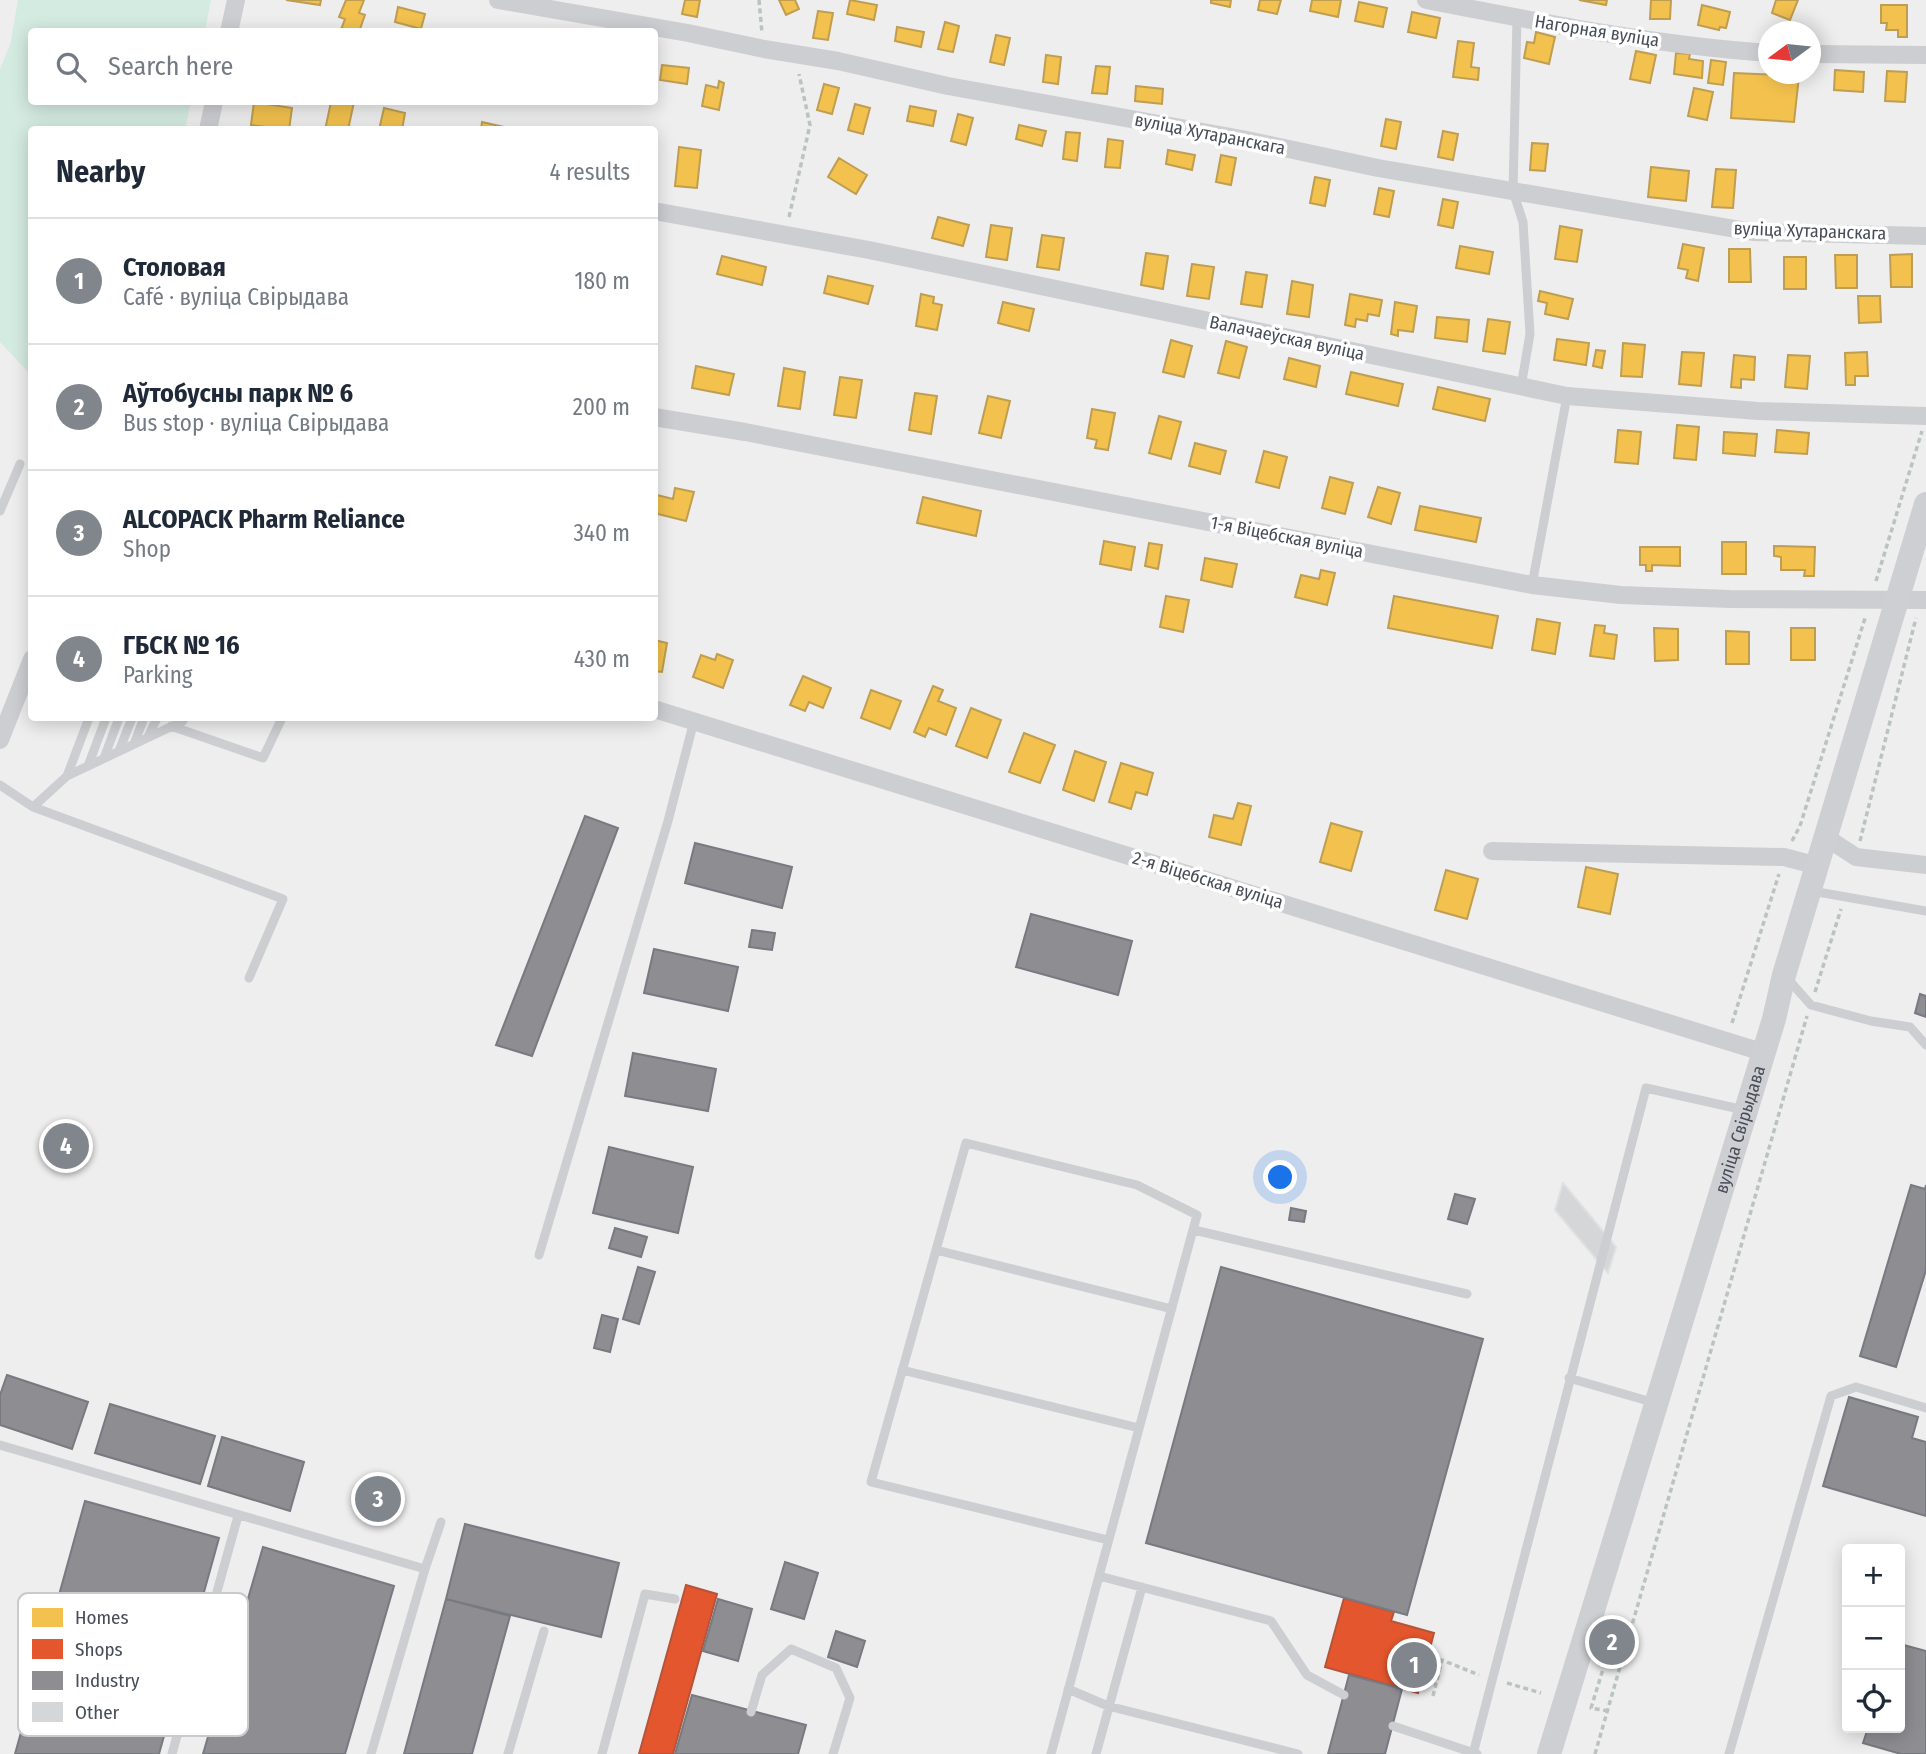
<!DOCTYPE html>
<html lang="en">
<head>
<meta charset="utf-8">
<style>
	:root { --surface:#fff; --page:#f6f6f7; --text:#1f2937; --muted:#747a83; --line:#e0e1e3; --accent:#81858c }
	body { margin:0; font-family:"Fira Sans Condensed",sans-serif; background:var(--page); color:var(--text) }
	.controls { position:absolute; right:21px; bottom:21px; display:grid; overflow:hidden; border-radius:7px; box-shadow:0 4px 18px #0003 }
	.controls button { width:63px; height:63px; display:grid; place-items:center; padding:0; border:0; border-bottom:2px solid var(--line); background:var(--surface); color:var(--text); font:35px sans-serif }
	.compass { position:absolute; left:1758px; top:21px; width:63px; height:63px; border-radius:50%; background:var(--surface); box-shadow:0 4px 18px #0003; rotate:255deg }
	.you { position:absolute; left:1281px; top:1178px; width:24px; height:24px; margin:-18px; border:5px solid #fff; border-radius:50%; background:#1a73e8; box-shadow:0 0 0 10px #1a73e833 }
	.badge { display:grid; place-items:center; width:46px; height:46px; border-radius:50%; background:var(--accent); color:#fff; font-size:23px; font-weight:700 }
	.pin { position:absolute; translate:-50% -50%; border:4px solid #fff; box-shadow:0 2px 7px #0006 }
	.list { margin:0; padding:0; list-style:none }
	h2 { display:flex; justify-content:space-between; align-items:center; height:91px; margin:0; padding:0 28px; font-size:30px }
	h2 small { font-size:23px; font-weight:400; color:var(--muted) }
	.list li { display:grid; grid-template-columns:46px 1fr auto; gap:21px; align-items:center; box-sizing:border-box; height:126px; padding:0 28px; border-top:2px solid var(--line) }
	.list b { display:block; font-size:26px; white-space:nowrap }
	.list p { margin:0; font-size:23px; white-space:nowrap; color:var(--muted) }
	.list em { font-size:23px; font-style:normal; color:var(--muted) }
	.icon { flex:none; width:38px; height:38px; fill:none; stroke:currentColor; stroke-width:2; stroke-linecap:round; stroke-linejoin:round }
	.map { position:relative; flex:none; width:1926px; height:1754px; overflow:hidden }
	.search { position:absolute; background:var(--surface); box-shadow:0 4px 18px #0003; left:28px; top:28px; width:630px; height:77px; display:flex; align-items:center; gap:18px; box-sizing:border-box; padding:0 24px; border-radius:7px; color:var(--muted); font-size:26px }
	.panel { position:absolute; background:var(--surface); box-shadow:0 4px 18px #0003; left:28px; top:126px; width:630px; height:595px; border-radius:7px }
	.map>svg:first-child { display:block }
	.green { fill:#d4ebe2 }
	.homes { fill:#f2c14e; stroke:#bf9e51; stroke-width:2 }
	.shops { fill:#e4572e; stroke:#b5543b; stroke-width:2 }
	.industry { fill:#8d8d92; stroke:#787a81; stroke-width:2 }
	.building { fill:#d5d6d8; stroke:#dfe0e1; stroke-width:2 }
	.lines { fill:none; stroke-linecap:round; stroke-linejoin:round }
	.path { stroke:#b9c3c2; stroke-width:3.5; stroke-dasharray:5 3.5; stroke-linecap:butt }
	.lane { stroke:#cdced1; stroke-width:9 }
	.street { stroke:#cdced1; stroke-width:18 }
	.secondary { stroke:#cdcfd2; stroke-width:24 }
	.labels { text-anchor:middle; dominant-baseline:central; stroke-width:7; stroke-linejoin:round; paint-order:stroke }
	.street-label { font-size:18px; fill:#474d58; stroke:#fff }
	.key { fill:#fff; stroke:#c8cacd; stroke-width:2 }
	.key-label { font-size:19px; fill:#474d58 }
</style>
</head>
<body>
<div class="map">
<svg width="1926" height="1754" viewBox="0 0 1926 1754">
	<rect width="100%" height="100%" fill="#eee"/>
	<!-- green -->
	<path class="green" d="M18 0H211L205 31 32 32V102H191L185 129 32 130 31 375 0 342V69L10 45Z"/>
	<!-- homes -->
	<path class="homes" d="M286 0H321L320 5Z
		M346 0H364L359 13 365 15 360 29 366 32H340L345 19 339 17Z
		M685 0H700L697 17 682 14Z
		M779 0H795L799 9 786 15Z
		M850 0 877 5 874 20 847 14Z
		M1211 0H1231L1230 7 1211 3Z
		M1260 0H1281L1277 14 1258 10Z
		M1312 0H1341L1338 17 1310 11Z
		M1579 0H1607L1606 5Z
		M1651 0H1671L1670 19H1650Z
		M1776 0H1798L1790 20 1772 13Z
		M1359 2 1387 8 1383 27 1355 21Z
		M1702 5 1730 12 1726 28 1720 27 1719 30 1698 25Z
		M1881 5H1907V37H1898V30H1886L1887 23H1881Z
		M398 7 425 14 421 29 395 22Z
		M818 11 833 13 828 40 813 38Z
		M1412 12 1440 18 1436 38 1408 32Z
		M945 22 959 26 953 52 938 49Z
		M897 27 924 32 921 47 895 41Z
		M1536 32 1555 37 1549 64 1524 58 1527 42 1534 43Z
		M996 35 1010 38 1004 65 990 62Z
		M1458 41 1474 43 1471 67 1479 68 1478 80 1453 77Z
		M1636 51 1656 55 1650 83 1630 79Z
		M1676 53 1690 54 1689 59 1703 61 1702 78 1674 74Z
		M1046 55 1061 57 1058 84 1043 82Z
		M1711 60 1726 62 1723 85 1708 83Z
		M662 65 689 68 687 84 660 80Z
		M1096 66 1110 67 1107 94 1092 93Z
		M1835 70 1864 72 1863 92 1834 90Z
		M1887 71 1907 72 1905 102 1885 101Z
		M1734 73 1799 76 1794 122 1731 118Z
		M719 81 724 83 719 110 702 106 706 85 718 88Z
		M824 84 839 88 832 114 817 110Z
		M1136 86 1163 89 1162 104 1135 101Z
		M1694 88 1713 92 1707 120 1688 116Z
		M254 102 292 108 289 130 251 125Z
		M331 102H354L348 130H325Z
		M855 104 870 108 863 134 848 130Z
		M910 106 936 111 933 126 907 121Z
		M384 108 405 113 402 130H379Z
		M958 114 973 118 966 145 951 141Z
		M1386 119 1401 122 1396 149 1381 146Z
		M482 122 504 127 503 130H481Z
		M1019 125 1046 131 1042 146 1016 139Z
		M1443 131 1458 134 1453 160 1438 157Z
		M1066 132 1080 133 1077 161 1063 159Z
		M1108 139 1123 141 1120 168 1105 167Z
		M1532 143 1548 144 1545 171 1530 170Z
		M679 147 701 150 697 188 675 186Z
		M1168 150 1195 155 1192 170 1166 164Z
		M1221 155 1236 158 1231 185 1216 182Z
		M839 158 867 175 856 194 828 177Z
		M1651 167 1689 171 1686 201 1648 197Z
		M1716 169 1736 170 1733 208 1712 207Z
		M1315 177 1330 180 1325 206 1310 203Z
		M1379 188 1394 191 1389 217 1374 214Z
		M1443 199 1458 202 1453 228 1438 225Z
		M938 217 969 225 963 246 932 238Z
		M991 225 1012 228 1007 260 986 257Z
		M1560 226 1582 230 1577 262 1555 259Z
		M1042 235 1064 238 1059 270 1037 267Z
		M1683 244 1704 248 1698 281 1686 278 1688 270 1678 268Z
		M1460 246 1493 252 1489 274 1456 268Z
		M1729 249H1750L1751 282H1729Z
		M1146 253 1168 256 1163 289 1141 285Z
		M1912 254V287H1891L1890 255Z
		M1835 255H1857V288H1836Z
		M722 256 766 267 762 285 717 274Z
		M1784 257H1806V289H1784Z
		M1192 264 1214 267 1209 299 1187 296Z
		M1246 272 1267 275 1262 307 1241 304Z
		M828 276 873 286 868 304 824 293Z
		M1292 281 1313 285 1309 317 1287 314Z
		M1540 291 1573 299 1568 319 1545 314 1547 303 1538 301Z
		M921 294 934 297 933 303 942 305 937 330 916 326Z
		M1350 294 1382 300 1379 316 1368 314 1367 321 1356 319 1355 327 1345 325Z
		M1858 296H1880L1881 322 1859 323Z
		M1003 302 1034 309 1029 331 998 323Z
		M1395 302 1417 306 1413 332 1398 330V336L1391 334Z
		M1437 317 1469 320 1467 342 1435 338Z
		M1488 319 1510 322 1505 354 1483 351Z
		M1557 339 1589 343 1586 365 1554 360Z
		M1171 340 1192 346 1184 377 1163 372Z
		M1226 341 1247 347 1239 378 1218 373Z
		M1623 343 1645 345 1642 377 1621 376Z
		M1596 350 1605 351 1602 368 1593 366Z
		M1682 352 1704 353 1701 386 1679 384Z
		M1867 352 1868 376H1855V385H1846L1845 353Z
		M1734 355 1755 357 1754 380 1741 379V388L1731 387Z
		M1788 355 1810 356 1807 389 1785 387Z
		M1289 358 1320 366 1316 387 1284 379Z
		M696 366 734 374 729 395 692 388Z
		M784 368 805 372 800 409 778 406Z
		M1351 372 1403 384 1398 406 1346 394Z
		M840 377 862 380 856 418 834 415Z
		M1438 387 1490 399 1485 421 1433 409Z
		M915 393 937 396 931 434 909 430Z
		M988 396 1010 401 1001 438 979 433Z
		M1092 409 1115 413 1108 450 1095 448 1097 440 1087 438Z
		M1159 416 1181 422 1171 459 1149 453Z
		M1677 425 1699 427 1696 460 1674 458Z
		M1618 430 1641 432 1638 464 1615 462Z
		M1777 430 1809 433 1807 454 1775 452Z
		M1724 432 1757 434 1755 456 1723 453Z
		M1195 443 1226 451 1220 474 1189 466Z
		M1264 451 1287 457 1279 488 1256 482Z
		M1330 477 1353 483 1345 514 1322 508Z
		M1378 487 1400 493 1391 524 1368 517Z
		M675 488 694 492 686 521 654 513 657 495 673 499Z
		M923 497 981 511 976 536 917 523Z
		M1420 506 1481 518 1476 542 1415 530Z
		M1104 541 1135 547 1131 570 1100 564Z
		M1722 542H1746V574H1722Z
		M1149 543 1162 545 1158 569 1145 566Z
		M1774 546 1815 547 1814 576H1804L1805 570H1781V557L1774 556Z
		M1640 547H1680V566L1652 565V571H1646V565H1640Z
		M1205 558 1237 564 1232 587 1201 580Z
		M1321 570 1335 573 1327 605 1295 597 1301 575 1319 579Z
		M1166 596 1189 600 1183 632 1160 627Z
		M1394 596 1498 616 1492 648 1388 628Z
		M1537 619 1560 623 1555 654 1532 650Z
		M1595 625 1605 626 1604 633 1617 635 1614 659 1590 656Z
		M1654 628 1678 629V660L1655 661Z
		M1791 628H1815V660H1791Z
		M1726 631 1749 632V664H1726Z
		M654 640 667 643 662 672 654 671Z
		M717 654 733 660 723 688 693 677 701 655 715 660Z
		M803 676 831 688 823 708 809 702 805 711 790 705Z
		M933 686 943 690 938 701 956 708 946 735 929 728 925 737 914 732Z
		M871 690 901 701 890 729 861 718Z
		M971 708 1001 720 987 758 956 746Z
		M1024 733 1055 745 1040 783 1009 772Z
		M1075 751 1106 762 1094 801 1063 790Z
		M1121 763 1153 773 1147 795 1136 792 1131 809 1109 802Z
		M1238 803 1251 806 1241 845 1209 837 1214 815 1233 819Z
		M1331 823 1362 832 1351 871 1320 862Z
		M1586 867 1618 874 1610 914 1578 907Z
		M1446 870 1478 879 1467 919 1435 910Z"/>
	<!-- shops -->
	<path class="shops" d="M686 1585 717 1594 673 1754H639Z
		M1344 1598 1394 1612 1391 1621 1434 1633 1418 1693 1325 1667Z"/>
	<!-- industry -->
	<path class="industry" d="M585 816 618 828 532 1056 496 1045Z
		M695 843 792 867 782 908 685 883Z
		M1031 914 1132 941 1118 995 1016 967Z
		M752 930 775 933 772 950 749 947Z
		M654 949 738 967 728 1011 644 993Z
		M1920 994 1926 996V1017L1915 1013Z
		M633 1053 716 1069 708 1111 625 1096Z
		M609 1147 693 1167 678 1233 593 1213Z
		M1911 1185 1925 1189 1926 1185V1270L1896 1367 1860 1356Z
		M1455 1194 1475 1199 1467 1224 1448 1219Z
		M1291 1208 1306 1211 1304 1222 1289 1220Z
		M615 1228 647 1237 641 1257 609 1248Z
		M638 1267 655 1272 639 1324 623 1319Z
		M1221 1267 1483 1339 1407 1615 1146 1543Z
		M602 1315 618 1319 610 1352 594 1348Z
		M7 1375 88 1402 72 1449 0 1425V1395Z
		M1849 1397 1918 1417 1912 1438 1926 1442V1516L1823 1486Z
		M110 1404 215 1436 200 1484 95 1453Z
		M222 1437 304 1462 290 1511 208 1486Z
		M85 1501 219 1538 159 1754H15Z
		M465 1524 619 1563 601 1637 446 1599Z
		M263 1547 394 1586 345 1754H203Z
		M785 1562 818 1573 804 1619 771 1609Z
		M446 1599 510 1616 472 1754H404Z
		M718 1599 752 1609 738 1661 703 1651Z
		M836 1631 865 1641 857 1667 828 1657Z
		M1900 1644 1926 1651V1754H1901L1863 1743 1868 1728H1900Z
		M1349 1675 1402 1689 1385 1754H1328Z
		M692 1695 806 1725 798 1754H675Z"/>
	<!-- building -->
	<path class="building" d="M1563 1183 1616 1247 1608 1273 1555 1210Z"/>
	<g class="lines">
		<!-- path -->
		<path class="path" d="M759 0 762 33
			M789 217 810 125 799 74
			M1876 581 1922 431
			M1792 841 1800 826 1866 615
			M1860 841 1916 618
			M1815 992 1841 909
			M1732 1023 1779 874
			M1507 1683 1541 1693
			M1433 1696 1442 1660 1479 1675
			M1608 1711 1591 1708 1617 1624 1632 1628
			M1595 1754 1807 1016"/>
		<!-- lane -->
		<path class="lane" d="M1517 18 1513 191 1523 222 1530 334 1521 387
			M0 511 20 464
			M1532 585 1567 396
			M171 726 263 758 282 718
			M148 737 157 718
			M134 744 144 718
			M119 751 132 718
			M104 758 119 718
			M88 766 106 718
			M67 776 183 721 184 718
			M0 785 33 807 283 899 249 978
			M33 807 67 776 89 718
			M1812 891 1926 911
			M1786 977 1811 1005 1871 1021 1910 1027 1926 1045
			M1194 1230 1467 1294
			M936 1250 1172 1309
			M539 1255 668 821 694 721
			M902 1370 1139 1428
			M1569 1378 1655 1403
			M0 1445 425 1569 371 1754
			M1108 1540 871 1482 966 1143 1137 1185 1197 1215 1099 1576 1271 1621 1307 1675 1344 1695
			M425 1569 441 1522
			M1068 1689 1108 1706 1298 1754
			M751 1712 762 1675 791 1649 836 1668 850 1698 833 1754
			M1393 1726 1477 1754
			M172 1754 238 1516
			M508 1754 544 1631
			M602 1754 645 1594 675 1599
			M1051 1754 1099 1576
			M1096 1754 1142 1587
			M1473 1754 1646 1088 1744 1110
			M1729 1754 1831 1396 1856 1387 1926 1408"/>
		<!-- street -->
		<path class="street" d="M498 0 688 33 764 49 838 61 948 86 1242 139 1378 168 1753 232 1926 236
			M1426 0C1539 22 1653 45 1769 53
			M229 32 236 0
			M1811 54 1926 55
			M208 130 214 102
			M654 211 869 250 1567 396 1758 411 1926 416
			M654 417 745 432 1532 585 1621 595 1730 599 1926 600
			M654 709 1762 1052
			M0 740 32 659
			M1827 838 1856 857 1926 865
			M1492 851 1784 857 1818 866"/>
		<!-- secondary -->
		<path class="secondary" id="s1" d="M1549 1754 1774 1019 1784 975 1926 504"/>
	</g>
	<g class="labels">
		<!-- street labels -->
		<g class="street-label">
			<text transform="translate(1597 31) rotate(9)">Нагорная вуліца</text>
			<text transform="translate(1210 134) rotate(11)">вуліца Хутаранскага</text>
			<text transform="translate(1810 231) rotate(2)">вуліца Хутаранскага</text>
			<text transform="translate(1287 338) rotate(12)">Валачаеўская вуліца</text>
			<text transform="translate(1287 537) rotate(11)">1-я Віцебская вуліца</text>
			<text transform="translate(1208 880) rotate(17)">2-я Віцебская вуліца</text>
			<text stroke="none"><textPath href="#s1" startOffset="653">вуліца Свірыдава</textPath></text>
		</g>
	</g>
	<!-- legend -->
	<rect x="18" y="1593" width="230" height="143" rx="10" class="key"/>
	<rect x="32" y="1608" width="31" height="19" fill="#f2c14e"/>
	<rect x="32" y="1639" width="31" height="20" fill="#e4572e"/>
	<rect x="32" y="1671" width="31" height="19" fill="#8d8d92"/>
	<rect x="32" y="1702" width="31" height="20" fill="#d5d6d8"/>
	<g class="key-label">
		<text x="75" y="1624">Homes</text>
		<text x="75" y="1656">Shops</text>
		<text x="75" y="1687">Industry</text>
		<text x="75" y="1719">Other</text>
	</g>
</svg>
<div class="controls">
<button>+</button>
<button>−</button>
<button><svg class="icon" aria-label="locate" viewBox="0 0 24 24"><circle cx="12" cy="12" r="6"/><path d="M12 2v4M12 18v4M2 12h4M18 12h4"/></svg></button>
</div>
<svg class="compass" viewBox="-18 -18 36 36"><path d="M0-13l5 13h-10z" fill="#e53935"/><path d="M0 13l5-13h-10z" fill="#747a83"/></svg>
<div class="you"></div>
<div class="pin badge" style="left:1414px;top:1665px">1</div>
<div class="pin badge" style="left:1612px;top:1642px">2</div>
<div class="pin badge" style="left:378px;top:1499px">3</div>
<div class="pin badge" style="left:66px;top:1146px">4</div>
<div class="search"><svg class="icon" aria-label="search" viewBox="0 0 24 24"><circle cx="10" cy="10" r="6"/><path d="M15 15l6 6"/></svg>Search here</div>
<section class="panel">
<h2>Nearby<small>4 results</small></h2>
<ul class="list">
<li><span class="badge">1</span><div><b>Столовая</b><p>Café · вуліца Свірыдава</p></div><em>180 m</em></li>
<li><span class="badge">2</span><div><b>Аўтобусны парк № 6</b><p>Bus stop · вуліца Свірыдава</p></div><em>200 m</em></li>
<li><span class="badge">3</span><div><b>ALCOPACK Pharm Reliance</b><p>Shop</p></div><em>340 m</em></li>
<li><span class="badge">4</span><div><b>ГБСК № 16</b><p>Parking</p></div><em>430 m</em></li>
</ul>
</section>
</div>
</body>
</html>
